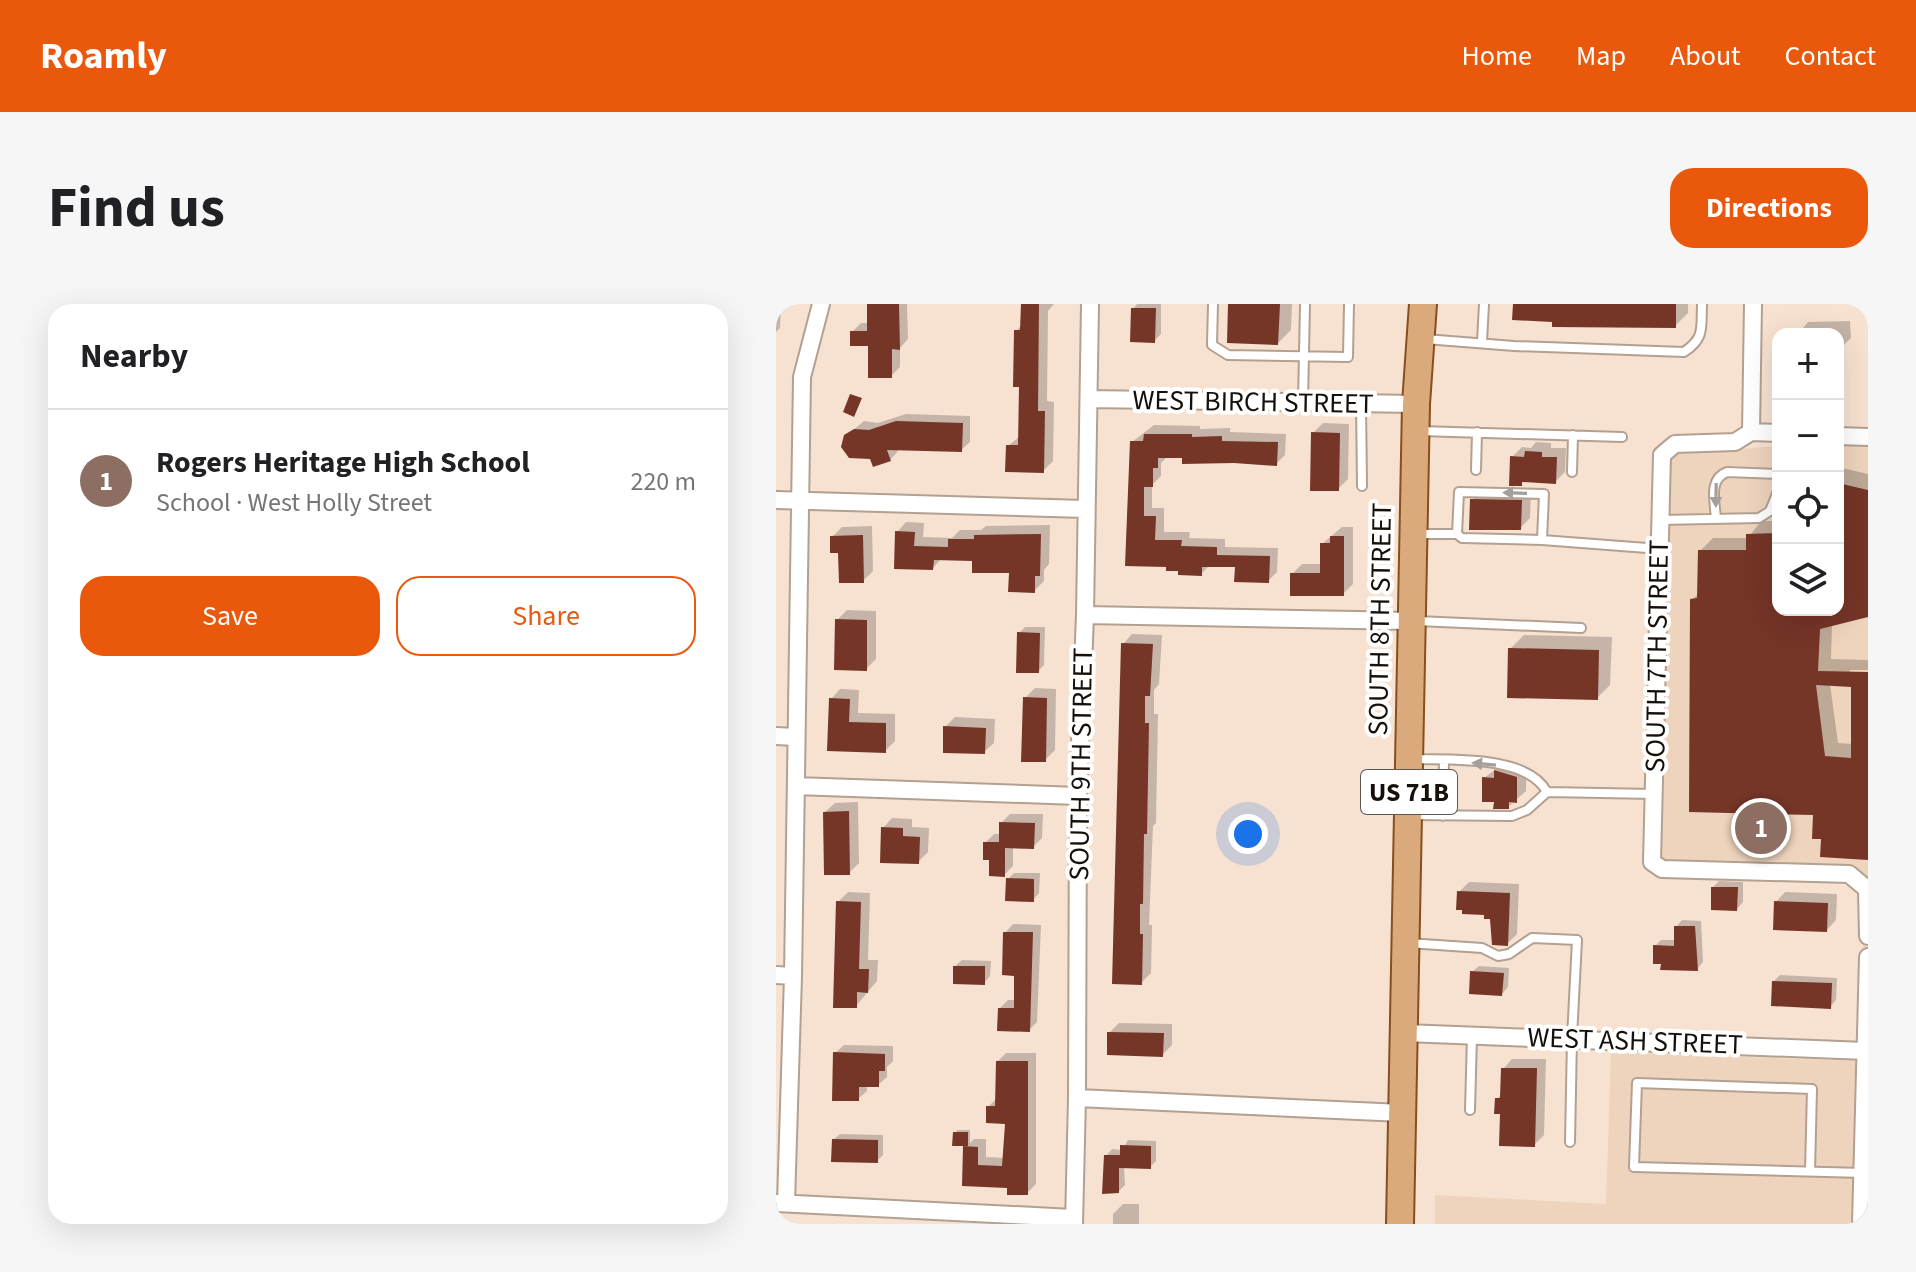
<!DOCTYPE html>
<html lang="en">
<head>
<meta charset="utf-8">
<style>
	:root { --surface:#fff; --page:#f6f6f6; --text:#202124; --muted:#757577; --line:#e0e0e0; --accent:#ea580c }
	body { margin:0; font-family:"Source Sans 3",sans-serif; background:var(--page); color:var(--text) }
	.controls { position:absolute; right:24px; top:24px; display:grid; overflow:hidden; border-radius:16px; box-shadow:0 8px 32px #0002 }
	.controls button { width:72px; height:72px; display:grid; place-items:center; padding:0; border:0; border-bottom:2px solid var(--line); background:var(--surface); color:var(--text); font:40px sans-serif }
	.you { position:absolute; left:472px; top:530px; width:28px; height:28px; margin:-20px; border:6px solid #fff; border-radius:50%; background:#1a73e8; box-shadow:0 0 0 12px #1a73e833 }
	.badge { display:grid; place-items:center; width:52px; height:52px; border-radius:50%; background:var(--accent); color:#fff; font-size:26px; font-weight:700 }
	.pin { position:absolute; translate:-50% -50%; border:4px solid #fff; box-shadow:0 2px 8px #0006 }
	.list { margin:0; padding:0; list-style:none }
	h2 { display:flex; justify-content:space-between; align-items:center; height:104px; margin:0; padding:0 32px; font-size:34px }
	h2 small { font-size:26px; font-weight:400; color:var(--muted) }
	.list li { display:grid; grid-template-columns:52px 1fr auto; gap:24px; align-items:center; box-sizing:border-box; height:144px; padding:0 32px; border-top:2px solid var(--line) }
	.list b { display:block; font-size:30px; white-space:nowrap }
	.list p { margin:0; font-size:26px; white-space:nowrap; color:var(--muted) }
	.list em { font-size:26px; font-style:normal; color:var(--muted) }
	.actions { display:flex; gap:16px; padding:24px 32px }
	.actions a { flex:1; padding:18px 0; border:2px solid var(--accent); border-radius:24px; text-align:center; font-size:28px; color:var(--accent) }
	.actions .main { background:var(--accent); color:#fff }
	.icon { flex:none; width:44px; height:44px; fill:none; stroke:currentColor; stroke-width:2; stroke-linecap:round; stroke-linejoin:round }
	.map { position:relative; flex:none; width:1092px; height:920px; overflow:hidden; border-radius:24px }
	header { display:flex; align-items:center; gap:48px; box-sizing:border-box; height:112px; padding:0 40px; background:var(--accent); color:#fff }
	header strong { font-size:38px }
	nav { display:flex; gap:44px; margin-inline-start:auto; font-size:28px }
	.intro { display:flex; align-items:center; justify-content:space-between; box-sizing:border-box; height:192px; padding:0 48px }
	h1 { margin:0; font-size:56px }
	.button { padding:20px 36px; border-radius:24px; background:var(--accent); color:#fff; font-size:28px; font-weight:700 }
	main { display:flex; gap:48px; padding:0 48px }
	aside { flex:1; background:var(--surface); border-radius:24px; box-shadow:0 8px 32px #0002 }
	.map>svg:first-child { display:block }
	.built { fill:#eed4bd }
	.shadow { fill:#0003; fill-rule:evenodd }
	.building { fill:#753527; fill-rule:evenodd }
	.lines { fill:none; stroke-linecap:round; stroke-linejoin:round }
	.service-casing { stroke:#b3a090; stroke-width:12 }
	.minor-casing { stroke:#b3a090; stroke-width:20 }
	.primary-casing { stroke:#864f1c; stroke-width:30 }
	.service { stroke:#fff; stroke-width:8 }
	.minor { stroke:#fff; stroke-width:16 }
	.primary { stroke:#daaa7d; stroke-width:26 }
	.oneway { fill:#a29f9d }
	.labels { text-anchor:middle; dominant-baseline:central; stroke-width:8; stroke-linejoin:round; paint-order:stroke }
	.shield { fill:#fff; stroke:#5c5854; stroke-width:2 }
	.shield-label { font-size:26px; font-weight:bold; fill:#16100a }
	.street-label { font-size:28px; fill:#16100a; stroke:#fff }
</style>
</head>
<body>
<header>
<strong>Roamly</strong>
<nav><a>Home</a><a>Map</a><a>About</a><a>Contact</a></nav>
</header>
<div class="intro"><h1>Find us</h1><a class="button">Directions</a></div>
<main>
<aside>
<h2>Nearby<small></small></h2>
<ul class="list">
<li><span class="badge" style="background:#8d6e63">1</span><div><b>Rogers Heritage High School</b><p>School · West Holly Street</p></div><em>220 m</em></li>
</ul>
<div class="actions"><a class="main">Save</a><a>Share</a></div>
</aside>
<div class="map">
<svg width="1092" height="920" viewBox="0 0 1092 920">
	<rect width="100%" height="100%" fill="#f7e2d1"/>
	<!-- built -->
	<path class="built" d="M1092 134V920H659V891L830 900 835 748 1079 757 1091 585 1073 569 876 558 886 151 1002 142V306H1062V137Z"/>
	<!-- shadow -->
	<path class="shadow" d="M0 0H5L4 24 0 28Z
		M93 0H131L132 35 124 44V63L115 72 94 40 76 28 85 19H93Z
		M246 0H278L272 7 271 97 278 98 277 157 267 167 232 142 244 132 245 81 240 27 246 21Z
		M361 0H385V30L378 37 357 5Z
		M454 0H516L515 26 502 39Z
		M739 0H912V9L899 22 779 16Z
		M1074 17 1075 34 1065 44H1062V30H1022L1032 18Z
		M130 110 194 112V138L185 146 121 145 122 147 114 156 96 153 70 132 88 117 102 119Z
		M547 119 573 120 572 175 562 185 537 129Z
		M378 121 424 122V125L454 124V128L510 130 509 151 500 160 408 152 390 154 385 159V172L376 181V204H388V228H414L413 234 449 235V243L502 244 501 268 492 277 461 262 434 261 425 270 392 261 351 260 356 138Z
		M760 138 775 139V144H790L789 168 779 178 749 176 745 180 736 153 746 143 755 144Z
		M1062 163 1092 170V311L1056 320 1055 355 1092 356V366H1074V369L1092 370V554L1047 533 1039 509 916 296 923 289 924 247 937 234H972L985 217H1002V306H1062ZM1054 380 1077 381V440L1062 439Z
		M705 186 755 187 754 214 744 224 696 196Z
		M130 218 148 219 147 233 176 234 184 226H205L210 222 274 221 273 260 268 266V277L258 287 235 267 198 255 166 254 157 264 121 228Z
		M96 222 97 267 87 277 56 233 66 223Z
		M566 223H577V280L567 290 516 270 526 260H546V240Z
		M71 306 100 307V355L90 365 61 316Z
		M249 323H269L268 361 262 367 243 329Z
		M356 330 386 331 383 380 378 386V410H382L380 519 377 522 373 621H376L375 669 365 679 347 340Z
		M748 331 836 333 834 381 821 394 734 345Z
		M259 384 280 385 279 446 269 456 249 394Z
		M64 385 83 386 82 409 119 410V437L109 447 53 445 55 395Z
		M179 413 219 415 218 439 208 448 169 423Z
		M730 458 743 461V464H750V487L732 503 720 496 708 474Z
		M82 498 83 559 73 569 49 508 59 499Z
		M234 510H267L266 534 257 543H237V562L228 571 215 554 209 539 218 530H225V519Z
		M116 514 136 515V523L153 524 152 548 142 558 107 524Z
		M238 569H264L263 589 257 596 232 575Z
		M943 577 967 578V598L961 605 937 583Z
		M693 578 743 580 741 630 731 640 716 613 683 588Z
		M72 588 94 589 92 656H102L101 677 80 702 62 598Z
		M1009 588 1061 590 1060 616 1051 626 1000 598Z
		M906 616 925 617 927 658 921 665 879 642 885 636H900V623Z
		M237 620 265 621 261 718 253 726 224 704 232 696H240V670L229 629Z
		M186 656 215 657 214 672 208 679 179 662Z
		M703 662 733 664 732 683 726 690 696 668Z
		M1004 671 1061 674 1060 696 1054 703 998 677Z
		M343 719 396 720V741L386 751 333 729Z
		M68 741 117 742V757L111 763V773L102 781H91V787L82 795 59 749Z
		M230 749H260V880L251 889 233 882 188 881 189 843 192 840H178L181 826H194V839L198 835H210V853L229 854 232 818 212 803 221 794 222 757Z
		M736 755H770L768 831 758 841 726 808 721 795 726 790 727 765Z
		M64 830 107 831V851L101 857 57 836Z
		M352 836 380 837V857L374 863H348L349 881 343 887 330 852 336 845 346 846Z
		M347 900H363V920H337V910Z"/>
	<!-- building -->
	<path class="building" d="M91 0H123L124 46 116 45V74H92V42H74V27H91Z
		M245 0H263L262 107H269L268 169 229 168 230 141H242L243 83H237L238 26H244Z
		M452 0H504L502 41 451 39Z
		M737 0H900V24L776 23V18L736 16Z
		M355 4H380L379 39 354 38Z
		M74 90 86 94 78 113 67 108Z
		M120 117 187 119 186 148 111 146 115 157 97 163 94 155 73 154 65 143 68 131 78 125 93 126Z
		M535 128 564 129 563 187H534Z
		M368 130H416V133L446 132V137L502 138 501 162 458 159 406 160V154H382V164H377V183H368V212H380L379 236H406L405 242 441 243V251L494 252 493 279 458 278 459 263H426V272L402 271V267H390V263L349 262 354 137H367Z
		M749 147 766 148V153H781L780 180 746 178V182H733L734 152 748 153Z
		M1062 179 1092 186V313L1044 325 1042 367 1092 368V556L1044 553 1045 535H1036L1037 511 913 508 914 295 921 294 922 246H970V230L1002 229V306H1062ZM1040 381 1075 383V454L1049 452Z
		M694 195 746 196 745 226H693Z
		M119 227 139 228 138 242 172 243V235H198V231L265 230 264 272H259V289L232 288 233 269H196V257L158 256 157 266 118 265Z
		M87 231 88 279H63L62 249H54V232Z
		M554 232H568V292H514V269H544V239H554Z
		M59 315 91 316V367L58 366Z
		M241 328 264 329 263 369H240Z
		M345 339 377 340 374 392H369V419H373L371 530H368L367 600H364V630H367L366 681 336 680Z
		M732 344 823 346 822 396 731 394Z
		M247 393 271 394 270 458H245Z
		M53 394 74 395 73 418 110 419V449L51 447Z
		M167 422 210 424 209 450 167 449Z
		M718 466 741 473V499L733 498V505H717L718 498H706V473L718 474Z
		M73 507 74 571H48L47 508Z
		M223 518 259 519 258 545 229 544V573L213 572V556H207V538H223Z
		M105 523 127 524V532L144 533 143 560 104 559Z
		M230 574 258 575V598L229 597Z
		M935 583H962L961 607 935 606Z
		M681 587 734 589 732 642 716 641 714 615H708V611L686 610V606H680Z
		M60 597 85 598 83 665H93L92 689 81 688V704H57Z
		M998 597 1052 599 1051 628 997 626Z
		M898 622H919L922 667 884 666 885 660H877V641L898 642Z
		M227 628H257L254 728 221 727 222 704H238V672L226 671Z
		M177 662H209V681L177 680Z
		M694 667 728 669 726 692 693 690Z
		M996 677 1056 679 1055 705 995 702Z
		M331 728 388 729 387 753 331 751Z
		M57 748 109 750V767H103V783H83V797H56Z
		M220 757H252V891H231V884L186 882 187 842 202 843V861L226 862 229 820 210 819V802H219Z
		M725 764H761L759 843 723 842 724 810H718L719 794H724Z
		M177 828H192V842H176Z
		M56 835 102 836V859L55 858Z
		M344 841 375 842V865L343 864V889L326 890 328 851H344Z"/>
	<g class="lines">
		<!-- service casing -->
		<g class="service-casing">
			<path id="service" d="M437 0 436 41 452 51 572 53 573 0
				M649 35 738 42 908 48C929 34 925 24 926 0
				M706 38 708 0
				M527 98 529 0
				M585 100 586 182
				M644 127 846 133
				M700 166 701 128
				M796 168 797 131
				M940 215C939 198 932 175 951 168L1002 170
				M885 216 983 214 994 207 1002 187
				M642 230H681L683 188 768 190 766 236 686 234 681 230
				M766 236 884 245
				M641 317 805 324
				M638 455C676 456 751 451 771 488
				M634 511 736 512 751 506 771 488 878 490
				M667 512 668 456
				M632 639 706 644 722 652 733 650 756 634 801 636 796 734 794 838
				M694 806 696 732
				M1034 867 1036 785 861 779 858 863 1087 869"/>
		</g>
		<!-- minor casing -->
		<g class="minor-casing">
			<path id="minor" d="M313 95 640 100
				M975 128 977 0
				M1002 129 975 128 959 138 899 140 886 151 876 558 886 565 1073 570 1091 585 1092 632
				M1062 132 1092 133
				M0 196 309 205
				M309 311 636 317
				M0 432 19 433
				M20 482 302 492
				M0 671 17 672
				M629 729 1089 747
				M301 794 626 809
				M0 899 297 914
				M10 899 17 672 26 73 45 0
				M298 920 301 794 302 492 309 311 314 0
				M1085 920 1092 653"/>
		</g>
		<!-- primary casing -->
		<g class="primary-casing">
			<path id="primary" d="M624 920 640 100 647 0"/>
		</g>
		<!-- service -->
		<use href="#service" class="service"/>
		<!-- minor -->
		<use href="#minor" class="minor"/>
		<!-- primary -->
		<use href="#primary" class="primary"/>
	</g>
	<!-- one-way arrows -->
	<defs><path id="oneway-solid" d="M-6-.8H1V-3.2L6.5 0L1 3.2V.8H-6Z" transform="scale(2)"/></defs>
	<g class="oneway">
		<use href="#oneway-solid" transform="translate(739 189) rotate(-178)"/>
		<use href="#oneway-solid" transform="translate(940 191) rotate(91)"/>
		<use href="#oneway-solid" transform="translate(708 460) rotate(-175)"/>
	</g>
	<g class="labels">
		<!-- shield labels -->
		<rect class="shield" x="585" y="466" width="96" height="44" rx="6"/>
		<g class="shield-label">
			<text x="633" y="488">US 71B</text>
		</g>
		<!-- street labels -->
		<g class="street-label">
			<text transform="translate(477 98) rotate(1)">WEST BIRCH STREET</text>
			<text transform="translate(604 315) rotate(-89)">SOUTH 8TH STREET</text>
			<text transform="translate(881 352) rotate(-89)">SOUTH 7TH STREET</text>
			<text transform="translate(305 460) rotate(-89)">SOUTH 9TH STREET</text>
			<text transform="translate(859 737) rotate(2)">WEST ASH STREET</text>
		</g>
	</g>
</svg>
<div class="controls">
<button>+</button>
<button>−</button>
<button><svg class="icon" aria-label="locate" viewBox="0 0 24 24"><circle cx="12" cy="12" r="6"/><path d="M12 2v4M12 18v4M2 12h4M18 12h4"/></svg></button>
<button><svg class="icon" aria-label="layers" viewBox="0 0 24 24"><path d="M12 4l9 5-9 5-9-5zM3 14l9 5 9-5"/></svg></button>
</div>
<div class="you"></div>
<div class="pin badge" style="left:985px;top:524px;background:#8d6e63">1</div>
</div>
</main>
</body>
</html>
